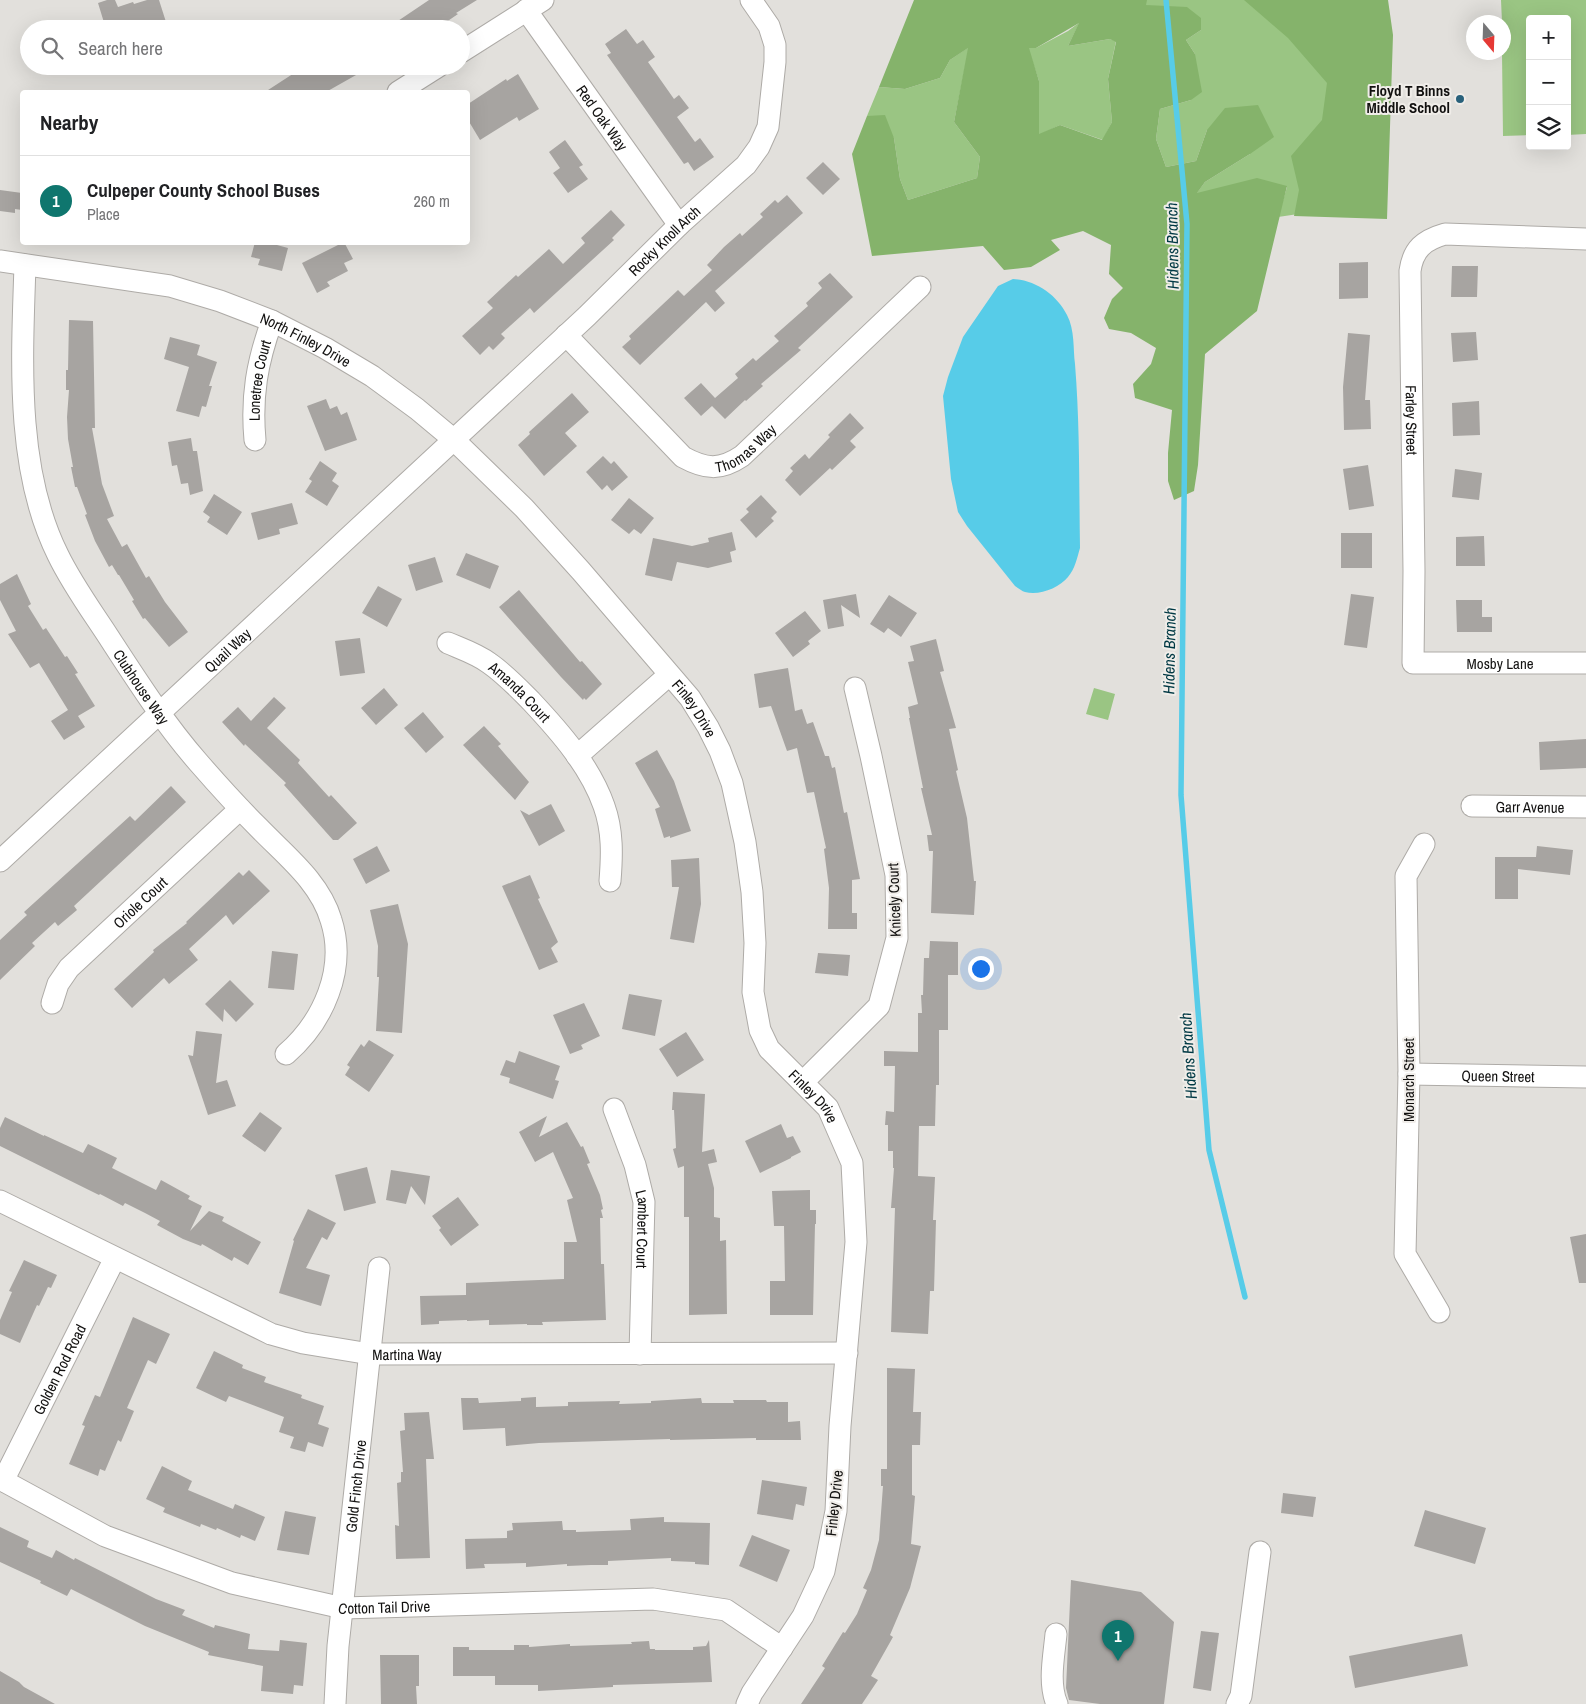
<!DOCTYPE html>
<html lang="en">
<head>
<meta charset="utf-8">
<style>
	:root { --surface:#fff; --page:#f2f2f2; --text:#202124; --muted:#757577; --line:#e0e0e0; --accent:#0f766e }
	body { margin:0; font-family:"Archivo Narrow",sans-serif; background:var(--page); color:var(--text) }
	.controls { position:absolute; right:15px; top:15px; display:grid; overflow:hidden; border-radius:5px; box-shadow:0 5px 20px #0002 }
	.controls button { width:45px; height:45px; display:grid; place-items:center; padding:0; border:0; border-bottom:1px solid var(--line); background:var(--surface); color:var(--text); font:25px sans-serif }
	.compass { position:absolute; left:1466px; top:15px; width:45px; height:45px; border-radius:50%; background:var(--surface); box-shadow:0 5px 20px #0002; rotate:161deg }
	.you { position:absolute; left:980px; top:968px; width:18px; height:18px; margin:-12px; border:4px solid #fff; border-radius:50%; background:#1a73e8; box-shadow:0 0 0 8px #1a73e833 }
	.badge { display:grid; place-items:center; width:32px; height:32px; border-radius:50%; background:var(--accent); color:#fff; font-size:16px; font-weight:700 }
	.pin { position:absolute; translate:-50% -41px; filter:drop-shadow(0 1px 2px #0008) }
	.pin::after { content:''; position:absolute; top:26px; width:18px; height:15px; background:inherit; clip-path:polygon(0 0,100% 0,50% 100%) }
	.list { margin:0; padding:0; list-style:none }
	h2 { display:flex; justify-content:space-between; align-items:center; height:65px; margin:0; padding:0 20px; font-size:21px }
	h2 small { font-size:16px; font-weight:400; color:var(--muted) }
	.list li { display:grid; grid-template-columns:32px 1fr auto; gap:15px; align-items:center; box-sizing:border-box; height:90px; padding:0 20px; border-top:1px solid var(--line) }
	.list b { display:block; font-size:19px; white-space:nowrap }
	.list p { margin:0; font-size:16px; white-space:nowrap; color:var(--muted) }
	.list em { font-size:16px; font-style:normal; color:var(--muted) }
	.icon { flex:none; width:28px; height:28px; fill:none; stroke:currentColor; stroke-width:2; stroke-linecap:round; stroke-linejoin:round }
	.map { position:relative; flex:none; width:1586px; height:1704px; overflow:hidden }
	.search { position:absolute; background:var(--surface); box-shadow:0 5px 20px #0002; left:20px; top:20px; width:450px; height:55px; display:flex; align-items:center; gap:12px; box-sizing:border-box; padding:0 18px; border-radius:28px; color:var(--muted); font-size:19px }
	.panel { position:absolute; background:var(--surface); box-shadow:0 5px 20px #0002; left:20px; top:90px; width:450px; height:155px; border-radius:5px }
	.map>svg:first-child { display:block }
	.green { fill:#9ac583 }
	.forest { fill:#85b36b; fill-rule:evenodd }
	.water { fill:#57cce8 }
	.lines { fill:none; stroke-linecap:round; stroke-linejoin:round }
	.stream { stroke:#57cce8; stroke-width:5.5 }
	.building { fill:#a7a4a1 }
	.minor-casing { stroke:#aeaba7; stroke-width:23 }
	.minor { stroke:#fff; stroke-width:21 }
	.poi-dot { fill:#29617b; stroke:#f0ede9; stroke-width:2 }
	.labels { text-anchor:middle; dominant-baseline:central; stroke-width:4; stroke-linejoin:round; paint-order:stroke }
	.poi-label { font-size:15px; font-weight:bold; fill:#121110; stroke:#f0ede9; text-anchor:end }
	.street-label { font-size:15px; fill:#121110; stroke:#f0ede9 }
	.water-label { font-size:16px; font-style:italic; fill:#003944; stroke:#f0ede9 }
</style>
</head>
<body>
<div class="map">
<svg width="1586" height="1704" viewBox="0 0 1586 1704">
	<rect width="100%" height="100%" fill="#e2e0dc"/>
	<!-- green -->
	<path class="green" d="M1146 0H1260L1333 77 1305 213 1278 217 1287 187 1196 194 1205 182 1250 154 1207 130 1196 161 1166 167 1156 139 1160 109 1191 100 1195 54 1186 40 1201 30 1146 5Z
		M1501 0H1586V134L1567 135V19H1530V135L1503 136 1502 53 1504 52V22H1502Z
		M1080 22 1068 46 1110 39 1116 41 1108 79 1112 122 1103 140 1060 125 1039 135V81L1028 48H1036L1068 31Z
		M969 47 954 122 980 157 977 178 908 200 900 179 894 138 867 116 879 87 905 89 940 78 950 60Z
		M1094 688 1115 694 1108 720 1086 714Z"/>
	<!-- forest -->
	<path class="forest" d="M914 0H1147L1146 5 1187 7 1201 18V30L1186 40 1195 54 1202 92 1191 100 1160 109 1156 139 1166 167 1196 161 1207 130 1225 108 1258 105 1274 137 1250 154 1205 182 1197 193 1257 178 1287 186 1257 311 1205 354 1198 465 1194 491 1174 500 1168 481V453L1172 410 1135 398 1133 384 1151 364 1156 348 1131 333 1109 329 1104 318 1112 299 1123 288 1109 274 1111 245 1083 231 1051 240 1060 250 1031 267 1004 270 983 246 872 256 852 154 867 116 885 115 894 138 900 179 908 200 977 178 980 157 954 122 968 48 950 60 940 78 905 89 879 87ZM1079 23 1068 46 1110 39 1116 42 1108 79 1112 122 1102 140 1060 125 1039 134V81L1029 48H1036Z
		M1244 0H1388L1393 35 1387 219 1294 216 1299 190 1291 156 1322 120 1327 83 1288 38Z"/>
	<!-- water -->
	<path class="water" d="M1013 279C1036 280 1057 295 1067 315 1075 330 1073 349 1075 364 1080 426 1079 487 1080 548 1077 558 1075 569 1068 577 1059 588 1039 596 1025 592 1022 591 1018 588 1015 586L967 526 958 512 951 479 943 396 948 377 963 337 998 286Z"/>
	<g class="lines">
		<!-- stream -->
		<path class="stream" d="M1166 0 1187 224 1181 795 1209 1150 1245 1297"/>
	</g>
	<!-- building -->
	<path class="building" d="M107 0H115L118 7 133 2 134 4 147 0H159L166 22 145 29H106L98 3Z
		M429 0H477L456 13 458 14 436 29H386Z
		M626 29 637 44 643 40 655 57 648 62 674 99 679 95 689 108 677 117 695 142 700 138 714 157 694 171 688 162 684 164 607 55 611 53 605 44Z
		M305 66H372L326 92H265Z
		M518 74 539 109 519 121 517 117 480 140 468 120V104L506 79 507 81Z
		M565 140 583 165 579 167 588 179 568 193 553 173 560 168 549 152Z
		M823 162 840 179 823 195 806 178Z
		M0 190 22 193V210L15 209V213L0 211Z
		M787 195 803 213 715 291 725 303 715 312 706 302 640 365 622 347 631 339 629 336 678 290 684 296 712 270 707 265 724 247 740 233 742 236 763 217 760 214 775 200 778 203Z
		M611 210 625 225 612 238 614 240 534 313 530 308 501 334 505 338 493 350 489 346 480 355 462 336 493 308 487 302 516 275 518 277 549 249 563 264 585 243 581 238Z
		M255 242H277V245L288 248 282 271 258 265 260 259 251 257Z
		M344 242 353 259 344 263 348 271 327 282 330 286 317 293 302 263Z
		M1368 262V298L1339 299V263Z
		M1452 266H1478L1477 297H1451Z
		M830 273 853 297 798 348 801 350 761 384 763 386 746 401 745 400 725 419 712 406 701 416 684 398 701 383 715 398 738 378 735 374 753 358 756 361 779 341 774 336 808 306 806 303 822 288 818 283Z
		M69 320 93 321 95 428H92L102 484 114 516 107 519 122 547 127 544 146 578 149 576 165 602 188 632 169 647 145 618 143 619 132 601 134 600 119 575H118L112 565 109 567 95 541 85 515 87 514 77 487H75L71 467H73L68 439 67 417 69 390H66V370H68Z
		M1476 332 1478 360 1453 362 1451 333Z
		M1348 333 1370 335 1365 400H1370L1371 429 1344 430 1343 387Z
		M170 337 200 345 197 355 217 362 209 386H212L206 407 202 406 199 417 176 411 189 367 164 359Z
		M572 393 589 412 565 433 577 446 544 476 518 445 530 434 529 432Z
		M326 399 330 409 337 406 341 415 347 412 357 440 325 451 307 406Z
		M1479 401 1480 435 1453 436 1452 403Z
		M850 413 864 428 850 441 856 447 832 470 830 468 800 496 785 480 793 471 790 468 805 454 809 459 830 437 828 435Z
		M191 438 193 451H197L203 491 190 495 188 483 181 484 177 465 172 466 168 442Z
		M603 456 611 464 614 461 628 477 612 491 607 485 602 490 586 472Z
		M320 461 337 473 332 481 339 486 327 506 305 492 312 481 309 479Z
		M1368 465 1374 506 1349 510 1343 469Z
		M1455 469 1482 473 1479 500 1452 497Z
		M214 494 242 512 227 535 207 522 210 517 203 512Z
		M761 495 777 512 771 518 774 521 756 538 740 520 749 512 746 509Z
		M629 498 654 518 641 534 634 529 629 534 611 520Z
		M292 503 298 524 279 529 280 534 258 540 251 513Z
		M732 532 736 550 730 552 732 562 708 568 677 562 672 581 645 575 653 538 692 546 709 542 708 538Z
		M1341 533H1372V568H1341Z
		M1484 536 1485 566H1456V537Z
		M466 553 499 566 490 589 456 575Z
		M435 557 443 582 416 591 408 565Z
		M17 574 31 604 28 606 43 630 46 628 65 657 67 656 78 673 75 674 95 706 78 716 85 727 64 740 51 721 68 710 39 663 30 668 8 634 16 631 0 600V584Z
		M378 586 402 599 387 627 362 613Z
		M519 590 580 662 582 661 602 684 586 700 584 698 583 700 561 677 499 607Z
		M856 594 860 618 841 605 844 626 828 629 823 600Z
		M1351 594 1374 597 1367 648 1344 645Z
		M889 595 917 613 901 637 888 628 884 633 870 624Z
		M1456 600H1482V617H1492V632H1457Z
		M805 611 821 631 808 641 810 644 793 657 775 633Z
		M360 638 365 673 340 676 335 641Z
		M936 639 944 671 940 672 956 728 949 729 958 770 956 771 967 818 974 881H976L974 915 931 913 933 851H929L927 835H932L921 788H923L909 718H910L908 707 918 704 908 662 914 661 910 646Z
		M788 668 795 711 802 709 807 724 813 722 825 756H829L832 768 835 767 844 813 847 812 860 879 852 880V913H857V929H828L829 888 824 849 826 848 814 792 807 793 797 748 787 751 771 706 759 708 754 674Z
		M384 688 398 705 376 725 361 708Z
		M274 697 286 708 267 728 300 760 298 763 329 797 331 795 357 823 338 840H333L284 785 286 783 245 744 244 746 222 722 238 707 251 721Z
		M423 712 444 737 426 753 404 728Z
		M484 726 501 744 498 746 529 782 515 800 463 745Z
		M1586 739V768L1540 770 1539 742Z
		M657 750 674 781 691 831 670 838V836L664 838 655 809 660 807 635 763Z
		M171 786 186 802 74 906 77 910 58 926 55 922 32 943 35 946 0 980V940L27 915 24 912 130 816 135 821Z
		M551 804 565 831 539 846 520 810 529 815Z
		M377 846 390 871 366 884 353 859Z
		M1537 846 1573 850 1570 875 1518 869V899H1495V857H1536Z
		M699 858 701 904 694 943 670 939 679 887H672L671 860Z
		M249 870 270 891 233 925 226 915 189 949 198 960 169 984 164 978 132 1008 114 989 154 952 153 950 187 923 186 922 239 872 243 876Z
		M530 875 540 898 538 899 558 942 551 948 558 962 539 970 502 886Z
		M398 904 408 944 402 1033 376 1031 379 977H377L378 946 370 910Z
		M930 941 958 942V975H948V1030H939V1085H936L935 1126H919L918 1176 935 1177 933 1220H936L934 1291H930L928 1334 891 1332 895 1208H891L894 1168H893V1151H888V1125H885L886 1111 894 1112 895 1066H884V1051L918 1052V1013H922L921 995H923L924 958H929Z
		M272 951 298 954 294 990 268 988Z
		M818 953 850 955 848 976 815 973Z
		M230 980 254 1004 236 1022 224 1009 223 1022 205 1004Z
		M629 994 662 1000 655 1036 622 1029Z
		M584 1003 600 1036 581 1045 583 1049 570 1054 553 1015Z
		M196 1031 222 1034 216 1083 227 1080 236 1106 208 1115 188 1055 193 1056Z
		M686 1032 704 1060 677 1077 659 1049Z
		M369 1040 394 1055 369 1092 345 1075 350 1067 347 1065 361 1044 364 1047Z
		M519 1051 560 1066 555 1080 559 1081 553 1099 509 1083 510 1078 500 1075 506 1060 515 1063Z
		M673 1092 705 1094 702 1152 714 1149 717 1162 708 1164 714 1188V1217L720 1218V1241L726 1240 727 1314 689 1315V1217H684V1166L678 1168 673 1149 676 1148 674 1110H672Z
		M260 1112 282 1128 265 1152 242 1136Z
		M547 1116 539 1137 567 1122 581 1147 583 1146 590 1163 587 1164 600 1195 603 1209 601 1210 603 1218H600L601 1264H604L606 1320 542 1322 543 1325H527V1324L489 1325V1320L467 1321V1320L439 1321V1324L421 1325 420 1296 466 1295V1283L564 1279V1242H577L567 1200 573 1198 553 1152 535 1162 519 1132Z
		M5 1117 44 1136V1135L83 1153 88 1144 117 1158 112 1168 156 1190 161 1180 190 1196 188 1199 202 1206 190 1231 209 1211 224 1217 222 1221 261 1242 248 1265 234 1257 232 1261 202 1244 201 1246 183 1239 157 1225 160 1221 145 1213 125 1203 123 1206 100 1194 99 1195 0 1146V1128Z
		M781 1124 787 1138 793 1136 801 1152 791 1157V1158L760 1173 745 1141Z
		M367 1167 376 1203 344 1211 335 1175Z
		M391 1170 430 1176 425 1205 411 1186 406 1204 386 1200Z
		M810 1190V1210H816V1224H815L813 1315H770V1281H785L784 1226H774L772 1191Z
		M458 1197 479 1225 451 1246 439 1230 441 1228 432 1216Z
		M308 1209 336 1223 327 1240 322 1237 306 1268 330 1275 321 1306 279 1293 294 1241 293 1240Z
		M1586 1234V1283H1579L1570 1237Z
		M24 1260 57 1275 51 1288 48 1287 39 1306 37 1305 20 1343 0 1334V1320L12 1292 9 1291Z
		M133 1317 170 1334 156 1364 148 1360 127 1408 134 1411 121 1442 118 1440 105 1471 100 1469 98 1476 69 1464 85 1426 82 1425 95 1395 100 1397Z
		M214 1351 243 1365 242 1368 266 1377 264 1382 302 1395 301 1398 324 1406 318 1424 329 1428 323 1447 308 1442 305 1452 290 1448 294 1437 279 1432 284 1417 229 1396 226 1402 196 1388Z
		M887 1368 915 1369 913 1412H921L920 1445H912V1495L915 1496 911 1544 921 1546 910 1588 890 1635 893 1637 871 1676 878 1680 862 1704H801L825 1668 822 1666 843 1632 845 1633 857 1614 867 1590 863 1588 871 1570 879 1540 883 1486H881V1469H887Z
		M536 1397V1407L568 1406V1402L620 1401 619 1404 651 1403V1401L701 1398 702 1403H734L733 1400H766L767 1402H788V1422L800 1421 801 1440H756V1438L670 1440V1439L539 1443 506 1446 505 1428 463 1430 461 1398H478L479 1403 521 1401V1398Z
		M429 1412 434 1459H426L430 1558 396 1559 395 1525 399 1526 397 1483 401 1482V1472H403L400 1431 405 1430 404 1413Z
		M162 1466 192 1481 188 1490 233 1509 235 1504 265 1517 255 1541 241 1535 240 1538 217 1528 216 1530 201 1524 200 1527 163 1512 165 1508 146 1499Z
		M762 1480 807 1487 804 1506 796 1504 793 1520 757 1514Z
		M1283 1493 1316 1497 1313 1517 1281 1513Z
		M1425 1510 1486 1528 1475 1564 1414 1546Z
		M285 1511 316 1517 309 1555 277 1550Z
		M664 1517V1522L710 1523 709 1565 695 1564V1562L671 1561V1558L608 1561V1565H591L567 1566V1564L526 1567V1563L484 1564 485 1568 466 1569 465 1539 507 1538V1531L513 1530 512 1523 562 1521 563 1530H576V1532L631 1530 630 1519Z
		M0 1527 29 1541 27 1547 52 1558 56 1550 74 1560 75 1558 156 1599 185 1610 182 1615 214 1628 215 1625 250 1634 248 1649 279 1651 280 1640 307 1643 303 1686 294 1685 293 1694 261 1691 263 1666 208 1655 209 1652 145 1626 71 1589 67 1596 40 1583 41 1581 0 1562Z
		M752 1535 790 1550 777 1582 739 1566Z
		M1071 1580 1141 1592 1174 1622 1164 1704H1100L1069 1700 1066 1688Z
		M1201 1631 1219 1633 1211 1691 1193 1688Z
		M1462 1634 1468 1666 1355 1688 1349 1656Z
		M709 1640 712 1682 613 1685V1687L538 1691V1685H495V1676H453V1647H469V1650H514V1645H529V1647L570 1644V1646L632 1644 631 1642 649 1641 650 1649H655V1650H693V1647L706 1646Z
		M380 1655H419V1686H416L417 1704H381Z
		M0 1671 19 1682 24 1687 55 1704H0Z"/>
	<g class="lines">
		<!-- minor casing -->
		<g class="minor-casing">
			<g id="minor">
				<path id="s1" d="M526 10 679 225"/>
				<path d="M461 52 543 0"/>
				<path d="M398 92 439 66"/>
				<path id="s2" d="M1586 239 1445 234C1424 240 1413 249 1410 271L1414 571 1413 663H1586"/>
				<path id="s3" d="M0 261 170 286 220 301 272 321 325 348 372 376 417 409 453 439 524 508 581 571 690 698 708 727 720 751 732 783 745 842 752 892 755 943 753 992 760 1030 769 1049 828 1108 852 1163 856 1242 840 1426 836 1511 824 1571 803 1616 752 1693 747 1704"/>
				<path id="s4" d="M25 265C22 359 15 469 58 555 72 584 91 610 108 636 136 679 164 723 198 762 218 785 238 807 259 828 286 856 320 882 331 920 347 969 323 1022 286 1054"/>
				<path id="s5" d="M566 335 683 457C705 469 720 471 742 456L920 287"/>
				<path id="s6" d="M255 440C251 397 257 362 272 321"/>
				<path id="s7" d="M448 643C462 649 477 654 489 663 505 674 518 688 531 701 560 732 590 766 604 806 613 831 612 856 610 881"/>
				<path d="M577 756 669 675"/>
				<path id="s8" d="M1472 806 1586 807"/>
				<path d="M1424 844 1406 876 1409 1074 1405 1254 1439 1312"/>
				<path id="s9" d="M0 861 587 316 679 225 746 165 759 147 768 127 775 62V45L769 26 751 0"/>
				<path id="s10" d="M52 1003 58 984 69 968 240 809"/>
				<path id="s11" d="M1409 1074 1586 1077"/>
				<path d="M803 1082 879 1006 897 938 896 875 871 756 855 688"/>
				<path id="s12" d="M614 1109 635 1165 644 1202 640 1354"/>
				<path id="s13" d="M0 1201 271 1334 303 1343 370 1354 847 1353"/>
				<path id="s14" d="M0 1479 105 1536 232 1583 343 1608 653 1599 726 1610 782 1648"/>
				<path id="s15" d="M3 1481 115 1258"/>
				<path d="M1056 1634C1054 1656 1048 1683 1057 1704"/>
				<path id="s16" d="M335 1704 338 1646 379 1268"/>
				<path d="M1237 1704 1241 1696 1260 1552"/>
			</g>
		</g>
		<!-- minor -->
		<use href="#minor" class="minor"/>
	</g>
	<!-- markers -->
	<circle class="poi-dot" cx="1460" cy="99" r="5"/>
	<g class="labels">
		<!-- poi labels -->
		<g class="poi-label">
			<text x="1450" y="90">Floyd T Binns<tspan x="1450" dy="17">Middle School</tspan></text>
		</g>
		<!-- street labels -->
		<g class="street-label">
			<text stroke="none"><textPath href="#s1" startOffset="132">Red Oak Way</textPath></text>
			<text stroke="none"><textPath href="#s9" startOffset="909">Rocky Knoll Arch</textPath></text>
			<text stroke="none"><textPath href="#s3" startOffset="318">North Finley Drive</textPath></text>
			<text stroke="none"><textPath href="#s6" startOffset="60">Lonetree Court</textPath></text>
			<text stroke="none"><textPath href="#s2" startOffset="345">Farley Street</textPath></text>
			<text stroke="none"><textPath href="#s5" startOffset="239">Thomas Way</textPath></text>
			<text stroke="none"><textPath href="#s9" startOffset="310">Quail Way</textPath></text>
			<text stroke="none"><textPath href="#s2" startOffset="675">Mosby Lane</textPath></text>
			<text stroke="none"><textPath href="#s4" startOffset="451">Clubhouse Way</textPath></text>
			<text stroke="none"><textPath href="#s7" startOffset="88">Amanda Court</textPath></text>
			<text stroke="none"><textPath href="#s3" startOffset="859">Finley Drive</textPath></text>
			<text stroke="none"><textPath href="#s8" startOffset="58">Garr Avenue</textPath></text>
			<text transform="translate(894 900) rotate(-92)">Knicely Court</text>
			<text stroke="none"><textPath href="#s10" startOffset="136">Oriole Court</textPath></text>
			<text stroke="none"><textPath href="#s11" startOffset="89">Queen Street</textPath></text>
			<text transform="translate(1408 1080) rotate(-90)">Monarch Street</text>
			<text stroke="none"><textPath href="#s3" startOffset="1279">Finley Drive</textPath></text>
			<text stroke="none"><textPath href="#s12" startOffset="125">Lambert Court</textPath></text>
			<text stroke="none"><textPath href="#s13" startOffset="440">Martina Way</textPath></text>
			<text stroke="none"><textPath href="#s15" startOffset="125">Golden Rod Road</textPath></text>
			<text stroke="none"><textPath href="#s16" startOffset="219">Gold Finch Drive</textPath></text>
			<text transform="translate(834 1503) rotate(-84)">Finley Drive</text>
			<text stroke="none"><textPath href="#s14" startOffset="410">Cotton Tail Drive</textPath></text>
		</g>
		<!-- water labels -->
		<g class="water-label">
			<text transform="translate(1172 246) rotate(-91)">Hidens Branch</text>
			<text transform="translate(1169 651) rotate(-89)">Hidens Branch</text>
			<text transform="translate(1188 1056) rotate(-94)">Hidens Branch</text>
		</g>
	</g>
</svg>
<div class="controls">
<button>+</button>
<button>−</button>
<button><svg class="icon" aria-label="layers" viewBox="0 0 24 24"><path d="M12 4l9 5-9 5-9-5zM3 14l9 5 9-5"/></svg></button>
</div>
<svg class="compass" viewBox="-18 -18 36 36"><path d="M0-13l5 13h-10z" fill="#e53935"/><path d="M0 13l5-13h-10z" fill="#757577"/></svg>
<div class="you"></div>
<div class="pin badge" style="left:1118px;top:1661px">1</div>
<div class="search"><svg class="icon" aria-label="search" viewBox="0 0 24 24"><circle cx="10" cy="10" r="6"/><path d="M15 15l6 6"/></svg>Search here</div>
<section class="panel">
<h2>Nearby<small></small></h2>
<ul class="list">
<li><span class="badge">1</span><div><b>Culpeper County School Buses</b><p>Place</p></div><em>260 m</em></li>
</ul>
</section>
</div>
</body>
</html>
